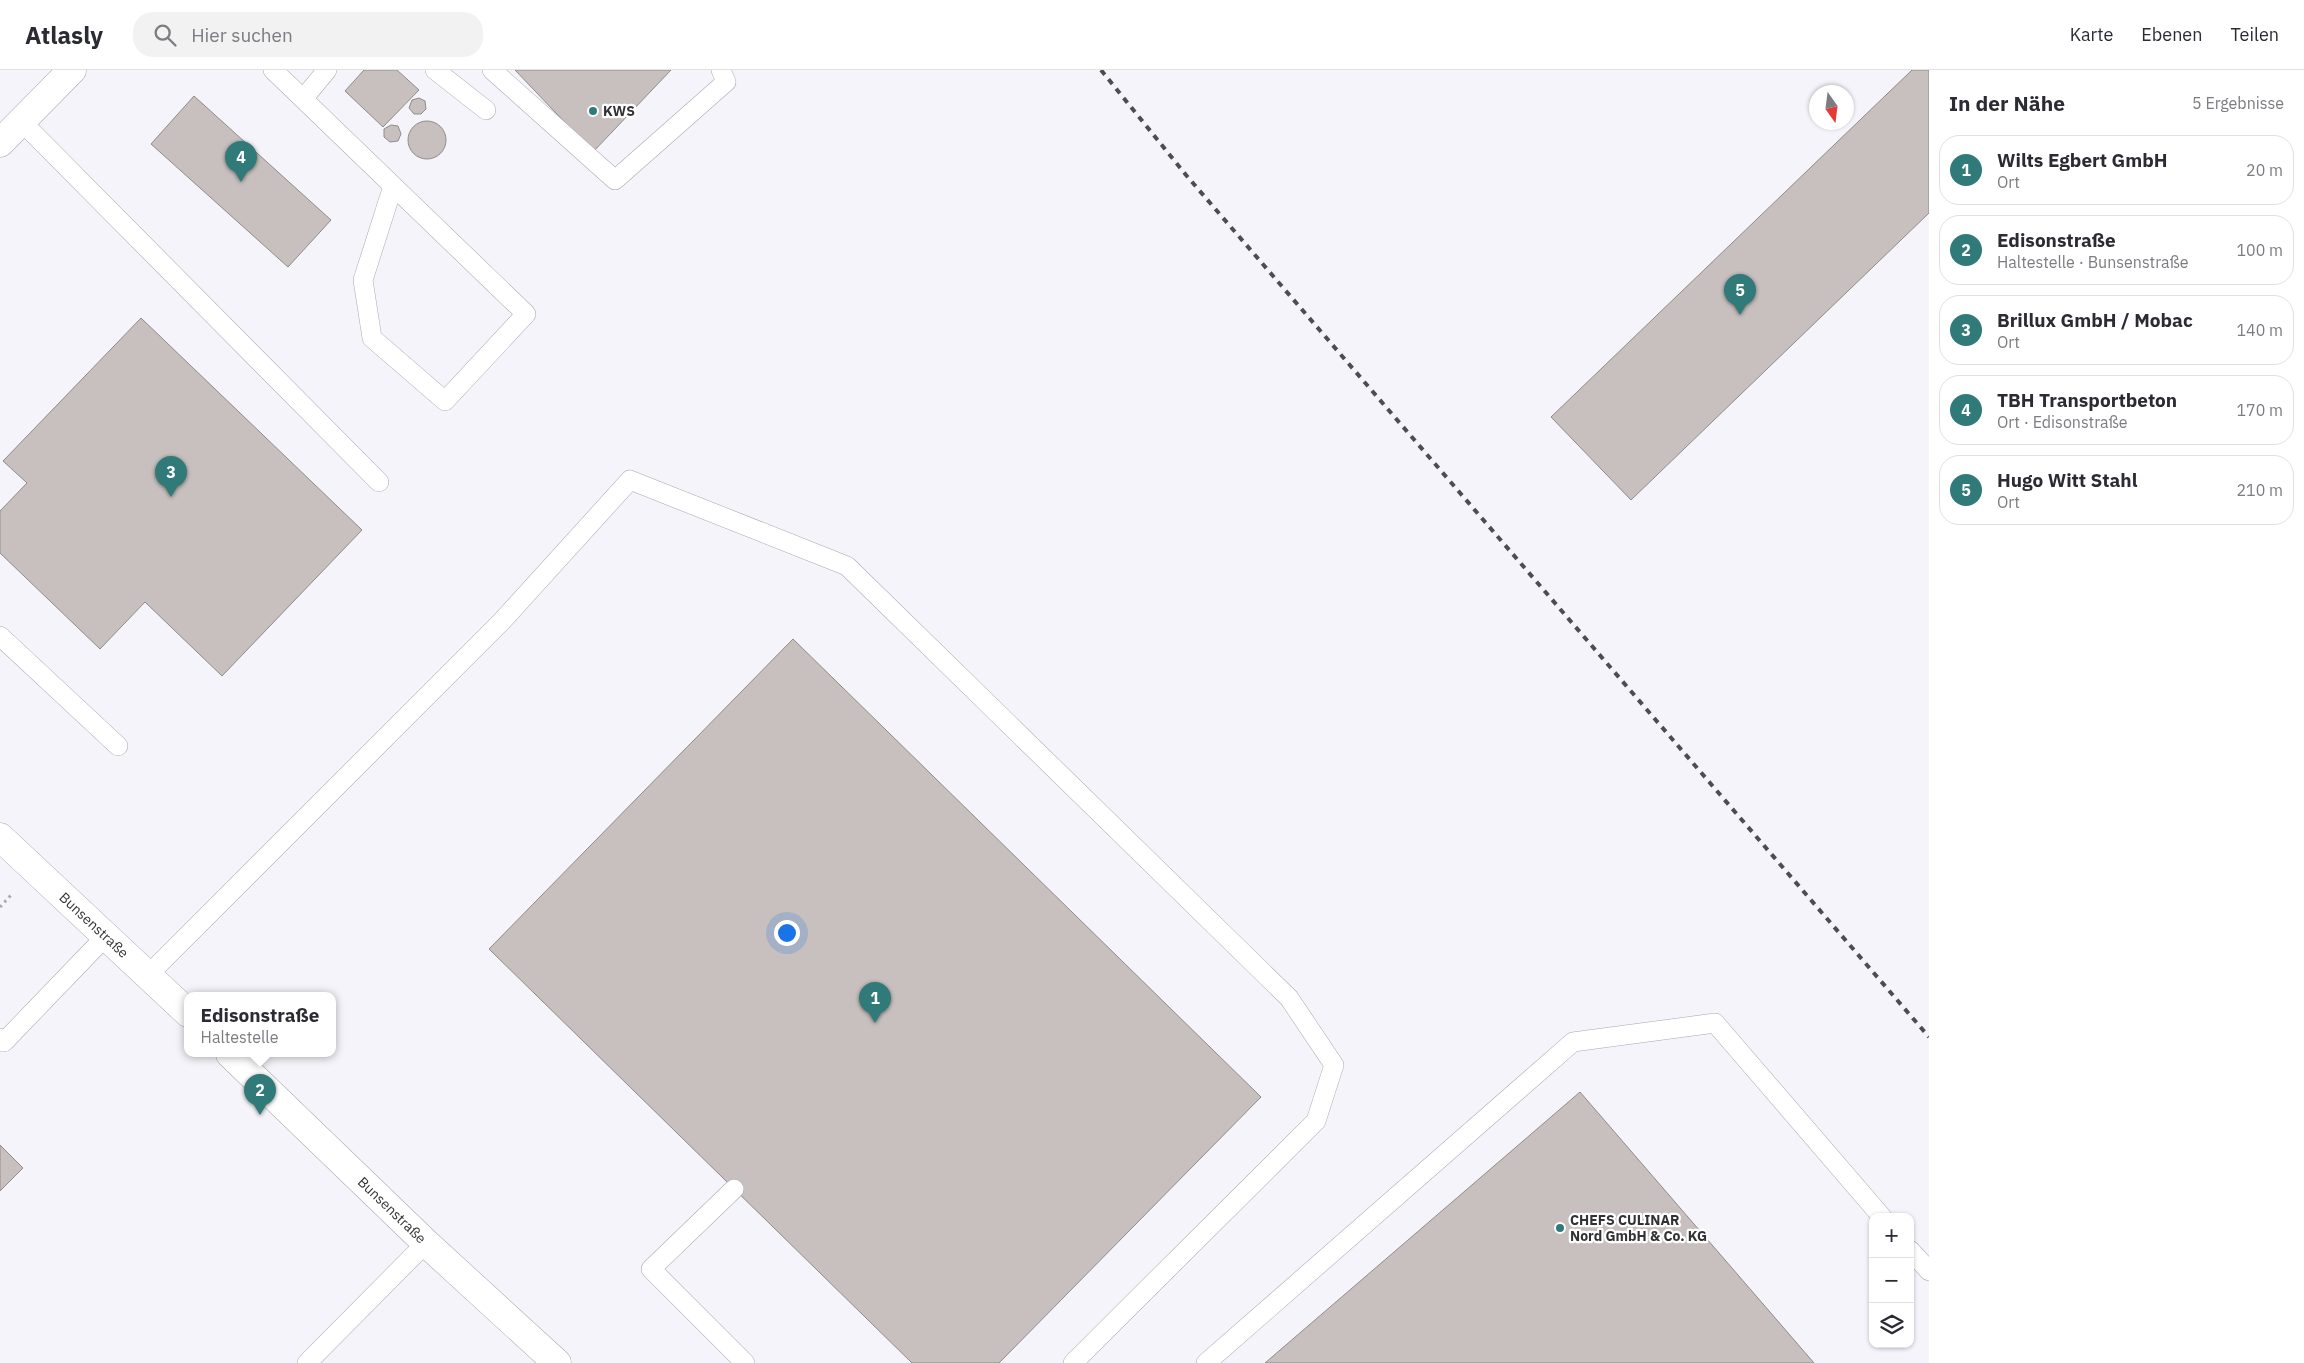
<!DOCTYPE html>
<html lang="de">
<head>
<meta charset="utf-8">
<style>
	:root { --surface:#fff; --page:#f2f2f3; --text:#2b2b33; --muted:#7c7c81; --line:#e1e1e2; --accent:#317a7a }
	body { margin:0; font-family:"IBM Plex Sans",sans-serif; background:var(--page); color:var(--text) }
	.controls { position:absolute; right:15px; bottom:15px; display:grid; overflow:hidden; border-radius:10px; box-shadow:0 1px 4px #0004 }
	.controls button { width:45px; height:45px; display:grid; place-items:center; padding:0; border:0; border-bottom:1px solid var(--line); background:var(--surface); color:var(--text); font:25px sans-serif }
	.compass { position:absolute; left:1809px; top:15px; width:45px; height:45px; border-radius:50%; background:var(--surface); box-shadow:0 1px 4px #0004; rotate:166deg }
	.you { position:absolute; left:786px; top:862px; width:18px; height:18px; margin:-12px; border:4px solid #fff; border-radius:50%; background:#1a73e8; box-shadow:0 0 0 8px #1a73e833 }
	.badge { display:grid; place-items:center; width:32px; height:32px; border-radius:50%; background:var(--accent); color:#fff; font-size:16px; font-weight:700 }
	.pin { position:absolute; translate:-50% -41px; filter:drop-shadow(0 1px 2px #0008) }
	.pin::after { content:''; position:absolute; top:26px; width:18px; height:15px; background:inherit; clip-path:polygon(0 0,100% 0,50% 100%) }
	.popup { position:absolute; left:184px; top:922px; width:152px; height:65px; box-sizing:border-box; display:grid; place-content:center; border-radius:10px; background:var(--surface); filter:drop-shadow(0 1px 4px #0005); font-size:16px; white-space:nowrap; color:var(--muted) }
	.popup b { font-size:19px; color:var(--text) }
	.popup::after { content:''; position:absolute; left:50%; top:100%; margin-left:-10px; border:10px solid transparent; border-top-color:var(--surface) }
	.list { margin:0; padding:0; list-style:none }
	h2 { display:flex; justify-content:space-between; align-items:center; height:65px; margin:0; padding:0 20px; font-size:21px }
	h2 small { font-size:16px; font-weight:400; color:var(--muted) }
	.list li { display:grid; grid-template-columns:32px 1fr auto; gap:15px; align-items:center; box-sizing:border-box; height:70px; margin:0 10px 10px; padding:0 10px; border:1px solid var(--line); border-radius:20px }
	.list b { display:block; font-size:19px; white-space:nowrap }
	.list p { margin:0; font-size:16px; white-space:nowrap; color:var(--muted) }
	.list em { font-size:16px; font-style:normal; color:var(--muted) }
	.icon { flex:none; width:28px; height:28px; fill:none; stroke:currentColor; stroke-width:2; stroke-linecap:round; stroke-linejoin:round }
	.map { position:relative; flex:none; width:1929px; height:1293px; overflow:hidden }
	header { display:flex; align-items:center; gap:30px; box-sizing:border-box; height:70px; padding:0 25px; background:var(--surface); border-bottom:1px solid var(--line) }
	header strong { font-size:24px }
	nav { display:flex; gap:28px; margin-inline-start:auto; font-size:18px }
	.search { width:350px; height:45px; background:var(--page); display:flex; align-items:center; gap:12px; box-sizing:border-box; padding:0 18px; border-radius:20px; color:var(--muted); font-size:19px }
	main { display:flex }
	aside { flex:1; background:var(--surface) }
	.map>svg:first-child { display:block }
	.building { fill:#c7c0be; stroke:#918b89 }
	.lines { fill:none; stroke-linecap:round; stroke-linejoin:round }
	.lane-casing { stroke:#a8a8ae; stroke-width:20 }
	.street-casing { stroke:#a8a8ae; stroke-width:29 }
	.secondary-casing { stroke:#a8a8ae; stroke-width:29 }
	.path { stroke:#a9a9ae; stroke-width:3; stroke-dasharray:2.5 4; stroke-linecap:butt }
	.lane { stroke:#fff; stroke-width:19 }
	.street { stroke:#fff; stroke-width:28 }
	.secondary { stroke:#fff; stroke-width:28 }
	.rail { stroke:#4d4d51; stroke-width:4; stroke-dasharray:6 6; stroke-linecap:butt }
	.poi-dot { fill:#317a7a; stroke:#fff; stroke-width:2 }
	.labels { text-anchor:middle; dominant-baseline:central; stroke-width:4.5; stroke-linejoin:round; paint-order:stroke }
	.poi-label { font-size:14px; font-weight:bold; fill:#323235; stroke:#fff; text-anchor:start }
	.street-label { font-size:14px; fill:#323235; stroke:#fff }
</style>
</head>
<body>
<header>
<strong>Atlasly</strong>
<div class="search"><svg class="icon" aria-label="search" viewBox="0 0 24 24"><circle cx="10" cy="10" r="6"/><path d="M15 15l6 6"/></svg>Hier suchen</div>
<nav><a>Karte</a><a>Ebenen</a><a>Teilen</a></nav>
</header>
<main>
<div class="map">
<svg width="1929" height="1293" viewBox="0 0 1929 1293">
	<rect width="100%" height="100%" fill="#f4f4fa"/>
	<!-- building -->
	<path class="building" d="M364 0H397L419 20 383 57 345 21Z
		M515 0H671L593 82Z
		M1912 0H1929V143L1631 430 1551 347Z
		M194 26 331 150 288 197 151 74Z
		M419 28 425 31 426 39 421 44H414L409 38 412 30Z
		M408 70a19 19 0 1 1 38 0a19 19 0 1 1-38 0Z
		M391 55 398 56 401 64 398 71 390 72 384 67V59Z
		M141 248 362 460 222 606 145 532 100 579 0 483V441L27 413 3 391Z
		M793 569 1261 1027 999 1293H912L489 879Z
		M1580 1022 1814 1293H1265Z
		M0 1075 23 1098 0 1121Z"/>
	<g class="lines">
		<!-- lane casing -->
		<g class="lane-casing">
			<path id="lane" d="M273 0 526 244 445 331 372 268 363 210 393 116
				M435 0 486 40
				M492 0 615 110 726 12 721 0
				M303 29 327 0
				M21 51 379 412
				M0 566 118 676
				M148 905 502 551 630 410 847 496 1289 928 1334 995 1316 1051 1073 1293
				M0 968 4 972 106 866
				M734 1119 651 1199 745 1293
				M1910 1180 1929 1201
				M307 1293 426 1173
				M1206 1293 1573 972 1715 953 1882 1147"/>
		</g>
		<!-- street casing -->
		<g class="street-casing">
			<path id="street" d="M0 767 188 943
				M230 984 426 1173 557 1293"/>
		</g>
		<!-- secondary casing -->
		<g class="secondary-casing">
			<path id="secondary" d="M0 73 72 0"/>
		</g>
		<!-- path -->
		<path class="path" d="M0 837 12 824"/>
		<!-- lane -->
		<use href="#lane" class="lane"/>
		<!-- street -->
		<use href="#street" class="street"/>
		<!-- secondary -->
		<use href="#secondary" class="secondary"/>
		<!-- rail -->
		<path class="rail" d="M1101 0 1186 105 1929 967"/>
	</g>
	<!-- markers -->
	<g class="poi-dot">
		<circle cx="593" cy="41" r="5"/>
		<circle cx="1560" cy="1158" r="5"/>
	</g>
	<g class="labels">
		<!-- poi labels -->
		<g class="poi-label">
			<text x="603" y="41">KWS</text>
			<text x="1570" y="1150">CHEFS CULINAR<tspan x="1570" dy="16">Nord GmbH &amp; Co. KG</tspan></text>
		</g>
		<!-- street labels -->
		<g class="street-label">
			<text transform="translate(94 855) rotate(43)">Bunsenstraße</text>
			<text transform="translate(392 1140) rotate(44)">Bunsenstraße</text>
		</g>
	</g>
</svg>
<div class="controls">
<button>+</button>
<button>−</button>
<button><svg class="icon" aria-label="layers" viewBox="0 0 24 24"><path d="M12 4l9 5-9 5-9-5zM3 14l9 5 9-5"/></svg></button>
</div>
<svg class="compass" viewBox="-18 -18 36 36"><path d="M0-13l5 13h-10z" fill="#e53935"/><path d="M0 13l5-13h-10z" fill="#7c7c81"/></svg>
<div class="you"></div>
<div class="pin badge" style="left:875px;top:953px">1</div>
<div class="pin badge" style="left:260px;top:1045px">2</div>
<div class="popup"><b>Edisonstraße</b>Haltestelle</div>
<div class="pin badge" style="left:171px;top:427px">3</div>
<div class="pin badge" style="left:241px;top:112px">4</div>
<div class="pin badge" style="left:1740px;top:245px">5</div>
</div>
<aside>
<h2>In der Nähe<small>5 Ergebnisse</small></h2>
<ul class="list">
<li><span class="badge">1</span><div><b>Wilts Egbert GmbH</b><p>Ort</p></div><em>20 m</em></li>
<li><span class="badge">2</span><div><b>Edisonstraße</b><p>Haltestelle · Bunsenstraße</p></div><em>100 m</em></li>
<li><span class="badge">3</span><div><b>Brillux GmbH / Mobac</b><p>Ort</p></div><em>140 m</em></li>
<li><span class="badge">4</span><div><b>TBH Transportbeton</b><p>Ort · Edisonstraße</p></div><em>170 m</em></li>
<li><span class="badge">5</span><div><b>Hugo Witt Stahl</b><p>Ort</p></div><em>210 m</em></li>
</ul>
</aside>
</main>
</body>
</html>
